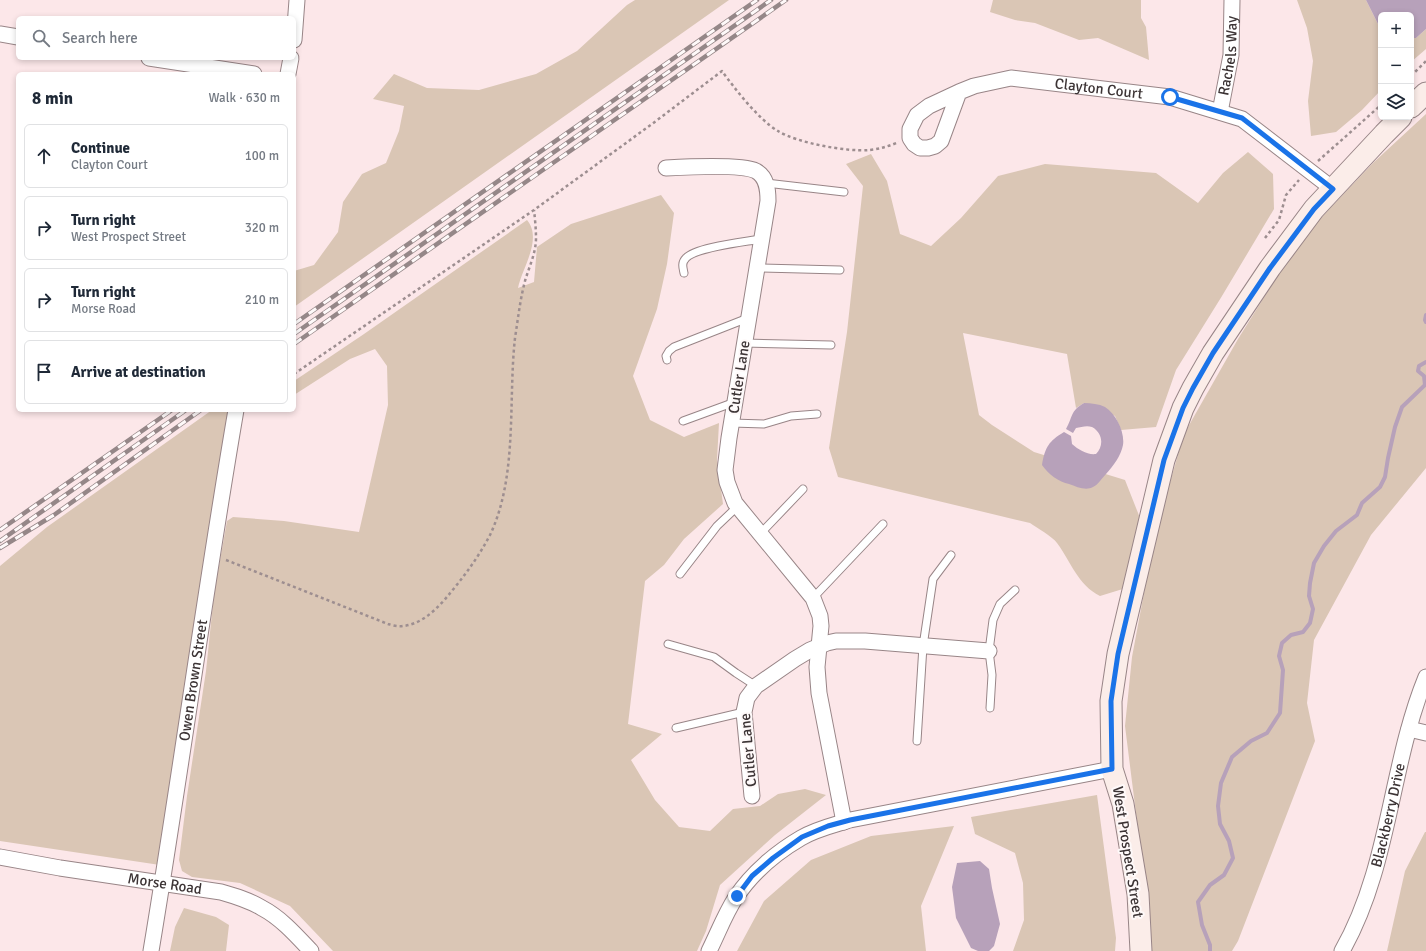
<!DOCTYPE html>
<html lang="en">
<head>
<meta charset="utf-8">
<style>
	:root { --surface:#fff; --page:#f6f6f7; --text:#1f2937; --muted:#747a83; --line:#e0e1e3 }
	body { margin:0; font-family:Signika,sans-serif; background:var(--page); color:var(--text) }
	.controls { position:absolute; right:12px; top:12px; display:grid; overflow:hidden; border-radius:6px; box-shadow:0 2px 6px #0003 }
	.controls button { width:36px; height:36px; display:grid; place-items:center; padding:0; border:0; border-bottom:1px solid var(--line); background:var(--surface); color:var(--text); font:20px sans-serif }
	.stop { position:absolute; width:12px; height:12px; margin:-9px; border:3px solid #1a73e8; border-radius:50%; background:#fff }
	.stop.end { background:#1a73e8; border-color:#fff; box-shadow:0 1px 4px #0008 }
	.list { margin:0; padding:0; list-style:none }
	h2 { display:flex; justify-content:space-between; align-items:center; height:52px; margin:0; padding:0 16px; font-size:17px }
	h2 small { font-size:13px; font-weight:400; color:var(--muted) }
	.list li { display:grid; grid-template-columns:26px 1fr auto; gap:12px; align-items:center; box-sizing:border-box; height:64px; margin:0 8px 8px; padding:0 8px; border:1px solid var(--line); border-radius:6px }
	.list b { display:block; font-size:15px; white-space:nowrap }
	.list p { margin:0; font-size:13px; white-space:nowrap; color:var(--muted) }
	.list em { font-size:13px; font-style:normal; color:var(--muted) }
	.icon { flex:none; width:22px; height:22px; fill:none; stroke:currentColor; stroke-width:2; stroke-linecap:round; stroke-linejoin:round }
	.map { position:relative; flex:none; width:1426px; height:951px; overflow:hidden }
	.search { position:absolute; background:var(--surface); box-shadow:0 2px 6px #0003; left:16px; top:16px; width:280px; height:44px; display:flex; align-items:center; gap:10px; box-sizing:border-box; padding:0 14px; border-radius:6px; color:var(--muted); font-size:15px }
	.panel { position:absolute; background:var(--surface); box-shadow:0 2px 6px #0003; left:16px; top:72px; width:280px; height:340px; border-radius:6px }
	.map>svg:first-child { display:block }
	.green { fill:#dac6b5 }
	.water { fill:#b7a1ba }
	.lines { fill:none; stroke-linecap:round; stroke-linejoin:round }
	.stream { stroke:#b7a1ba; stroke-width:4 }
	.lane-casing { stroke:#988587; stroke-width:9 }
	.street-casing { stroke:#988587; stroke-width:17 }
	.secondary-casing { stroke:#988587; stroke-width:23 }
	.path { stroke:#9d8e90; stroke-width:2.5; stroke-dasharray:3 3; stroke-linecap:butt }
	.lane { stroke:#fff; stroke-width:7 }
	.street { stroke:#fff; stroke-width:15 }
	.secondary { stroke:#fbede9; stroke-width:21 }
	.rail-casing { stroke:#958788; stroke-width:4.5 }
	.rail { stroke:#fef9f9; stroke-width:3; stroke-dasharray:9; stroke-linecap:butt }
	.route { stroke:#1a73e8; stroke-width:5 }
	.labels { text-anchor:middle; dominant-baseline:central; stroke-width:4; stroke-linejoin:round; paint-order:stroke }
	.street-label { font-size:15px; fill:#3c3435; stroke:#fef9f9 }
</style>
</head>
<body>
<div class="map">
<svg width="1426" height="951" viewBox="0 0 1426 951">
	<rect width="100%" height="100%" fill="#fce7e9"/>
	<!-- green -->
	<path class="green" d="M635 0H729L294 307V271L314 265 338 232 343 202 362 174 386 163 399 131 404 106 373 99 394 74 427 88 479 90 536 74 577 51 627 5Z
		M993 0H1141V18L1146 27 1149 60 1098 38 1079 40 1035 23 1015 20 990 12Z
		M1297 0H1366L1378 24 1381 26V90L1362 110 1336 132 1311 136 1308 101 1313 61 1307 28Z
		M1426 29V49L1411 62V38H1416Z
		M1426 114V468L1371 535 1314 640 1307 703 1315 741 1238 941 1232 951H1151L1150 925 1125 726 1132 657 1155 534 1184 434 1238 339 1299 241 1373 163Z
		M1248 152 1273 174 1274 209 1222 296 1176 370 1156 427 1121 430 1115 416 1084 403 1076 408 1067 354 963 333 979 415 992 425 1034 452 1125 480 1140 518 1126 588 1100 596C1078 585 1071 562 1057 543 1052 536 1037 528 1030 523L838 477 829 448 847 332 863 186 846 164 871 154 887 181 900 234 931 246 961 218 998 176 1045 164 1156 173 1198 203 1223 173Z
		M661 195 674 213 667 264 657 309 633 376 650 420 684 437 719 423 717 460 723 504 684 539 664 565 645 581 628 724 662 734 631 760 655 800 679 827 710 831 733 809 760 806 778 794 805 789 826 795 775 835 720 885 706 931 697 951H333L290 906 240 883 192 877 182 871 179 860 187 796 206 671 214 594 227 521 233 517 284 521 359 532 388 405 387 366 375 349 350 359 294 395V381L364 334 527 220C543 239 522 268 518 288L534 282 537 247 571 224Z
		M212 410H230L223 442 193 649 160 865 0 841V566L47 527Z
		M1097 795 1116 938 1115 951H1013L1024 920 1023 883 1015 853 975 834 971 817Z
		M954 826 921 906 926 951H737L764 901 811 860 871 836Z
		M1425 832H1426V951H1387L1405 871Z
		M184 908 216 917 229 925 226 951H170L175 927Z"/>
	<!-- water -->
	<path class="water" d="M1366 0H1426V29L1416 38H1411V15H1381V26L1378 24Z
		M1084 403C1091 403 1099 404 1105 407 1116 414 1125 432 1123 445 1121 456 1113 466 1106 474 1102 478 1098 485 1093 487 1086 491 1077 487 1069 484 1059 482 1048 474 1042 465 1045 447 1049 441 1064 432L1071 436 1072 444C1079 450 1087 455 1096 454 1104 446 1103 433 1092 427 1087 425 1081 427 1076 428L1073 433 1066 429C1073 417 1070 411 1084 403Z
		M980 861 989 869 992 888 1000 924 994 946 989 951H978L971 948 956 918 952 887 957 863Z"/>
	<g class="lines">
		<!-- stream -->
		<path class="stream" d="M1426 315 1425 320 1426 322
			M1210 951V945L1202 925 1198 902 1210 885 1224 875 1233 858 1229 841 1220 824 1218 806 1221 783 1232 757 1251 741 1267 733 1280 713 1283 670 1279 656 1282 643 1291 635 1303 632 1310 623 1313 609 1309 596 1310 583 1314 563 1324 546 1336 531 1357 515 1362 503 1380 487 1385 477 1388 458 1395 427 1402 407 1425 385 1424 376 1418 371 1419 366 1426 362"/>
		<!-- lane casing -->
		<g class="lane-casing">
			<path id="lane" d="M766 183 844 192
				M757 268 840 270
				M684 273C683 268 681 263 686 258 696 247 745 242 761 239
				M745 343 831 345
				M667 360 666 356 669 351 674 347 748 318
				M683 421 735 402
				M732 423 764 424 791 416 817 414
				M760 534 803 489
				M680 574 717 526 738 506
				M813 598 883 524
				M668 644 714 657 736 673 756 686
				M990 708 992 675 989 651 993 620 1000 604 1015 590
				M676 728 744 712
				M917 741 923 646 933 579 951 555"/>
		</g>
		<!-- street casing -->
		<g class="street-casing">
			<g id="street">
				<path d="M0 34 18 37"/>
				<path d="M294 40 297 0"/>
				<path d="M149 58 254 74"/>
				<path d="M288 74 291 58"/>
				<path id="s1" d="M959 92 941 141 935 146 928 148H920L914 144 910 138V129L917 115 929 106 959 92 974 86 1011 78 1170 97 1242 119 1333 189"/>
				<path id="s2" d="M1220 112 1231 55 1232 0"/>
				<path d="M666 168C684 167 742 164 756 171 767 177 768 190 768 201L729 438 725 470 727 482 735 503 813 598 820 616 821 626 817 667 819 693 844 822"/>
				<path d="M1409 729 1426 733"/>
				<path d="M752 796 744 712 747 698 756 686 795 659 810 650 827 643 836 641H865L989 651"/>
				<path id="s3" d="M0 857 60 868 221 892C235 896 249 900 262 908 281 918 296 935 311 951"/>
				<path id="s4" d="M151 951C181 771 205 590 236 410"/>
				<path d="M709 951C718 933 725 914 736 897 752 873 777 852 801 838 816 829 834 825 850 820L1112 769"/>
				<path id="s5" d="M1342 951C1390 867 1390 765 1426 677"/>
			</g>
		</g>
		<!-- secondary casing -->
		<g class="secondary-casing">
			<path id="secondary" d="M1411 107 1426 93
				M1141 951 1138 894 1123 804 1112 769 1111 701 1118 654 1164 460 1183 408 1193 388 1213 353 1270 268 1314 209 1384 134 1401 117"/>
		</g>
		<!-- path -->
		<path class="path" d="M1411 76 1426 61
			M1318 161 1381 105
			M1265 238 1279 220 1286 195 1299 180
			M294 374 534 210 652 124 722 71C735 89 759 120 778 131 797 143 847 152 869 150 880 149 889 146 899 142
			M226 560 388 624C392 625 398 627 403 626 423 624 439 607 451 592 466 574 479 556 490 535 518 476 508 401 515 338 518 319 520 300 525 281 529 267 536 253 536 238 536 229 535 219 534 210"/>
		<!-- lane -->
		<use href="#lane" class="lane"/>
		<!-- street -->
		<use href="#street" class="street"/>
		<!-- secondary -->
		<use href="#secondary" class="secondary"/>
		<!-- rail casing -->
		<g class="rail-casing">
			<path id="rail" d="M294 324 757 0
				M294 334 771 0
				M294 344 786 0
				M0 530 172 410
				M0 541 186 410
				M0 548 54 515 201 410"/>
		</g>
		<!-- rail -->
		<use href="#rail" class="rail"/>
	</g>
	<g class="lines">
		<!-- route -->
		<path class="route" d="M737 896 752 876 773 858 802 837 828 826 850 820 1112 769 1111 701 1118 654 1164 460 1183 408 1193 388 1213 353 1270 268 1314 209 1333 189 1242 118 1170 97"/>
	</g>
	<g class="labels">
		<!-- street labels -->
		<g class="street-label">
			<text stroke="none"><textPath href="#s2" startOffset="57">Rachels Way</textPath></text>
			<text stroke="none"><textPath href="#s1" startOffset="305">Clayton Court</textPath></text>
			<text transform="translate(739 377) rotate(-81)">Cutler Lane</text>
			<text stroke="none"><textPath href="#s4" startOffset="274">Owen Brown Street</textPath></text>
			<text transform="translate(748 750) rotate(-95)">Cutler Lane</text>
			<text stroke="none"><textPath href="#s5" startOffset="144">Blackberry Drive</textPath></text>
			<text transform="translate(1128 852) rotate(81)">West Prospect Street</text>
			<text stroke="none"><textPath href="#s3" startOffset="167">Morse Road</textPath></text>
		</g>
	</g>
</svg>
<div class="controls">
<button>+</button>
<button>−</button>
<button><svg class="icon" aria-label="layers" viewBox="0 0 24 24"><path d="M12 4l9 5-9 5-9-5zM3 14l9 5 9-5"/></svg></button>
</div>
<div class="stop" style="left:1170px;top:97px"></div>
<div class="stop end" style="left:737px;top:896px"></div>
<div class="search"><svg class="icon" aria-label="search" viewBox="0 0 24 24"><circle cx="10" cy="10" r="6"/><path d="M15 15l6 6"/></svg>Search here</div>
<section class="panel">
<h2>8 min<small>Walk · 630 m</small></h2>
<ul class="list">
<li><svg class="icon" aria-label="ahead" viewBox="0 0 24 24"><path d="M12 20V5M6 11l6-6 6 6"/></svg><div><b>Continue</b><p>Clayton Court</p></div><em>100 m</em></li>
<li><svg class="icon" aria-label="right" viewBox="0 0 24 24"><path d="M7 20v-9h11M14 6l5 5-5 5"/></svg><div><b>Turn right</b><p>West Prospect Street</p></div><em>320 m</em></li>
<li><svg class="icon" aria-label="right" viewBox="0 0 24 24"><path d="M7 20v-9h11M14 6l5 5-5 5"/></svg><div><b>Turn right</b><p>Morse Road</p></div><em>210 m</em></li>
<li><svg class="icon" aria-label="arrive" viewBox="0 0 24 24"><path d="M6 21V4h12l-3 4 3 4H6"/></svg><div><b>Arrive at destination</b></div></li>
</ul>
</section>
</div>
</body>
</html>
